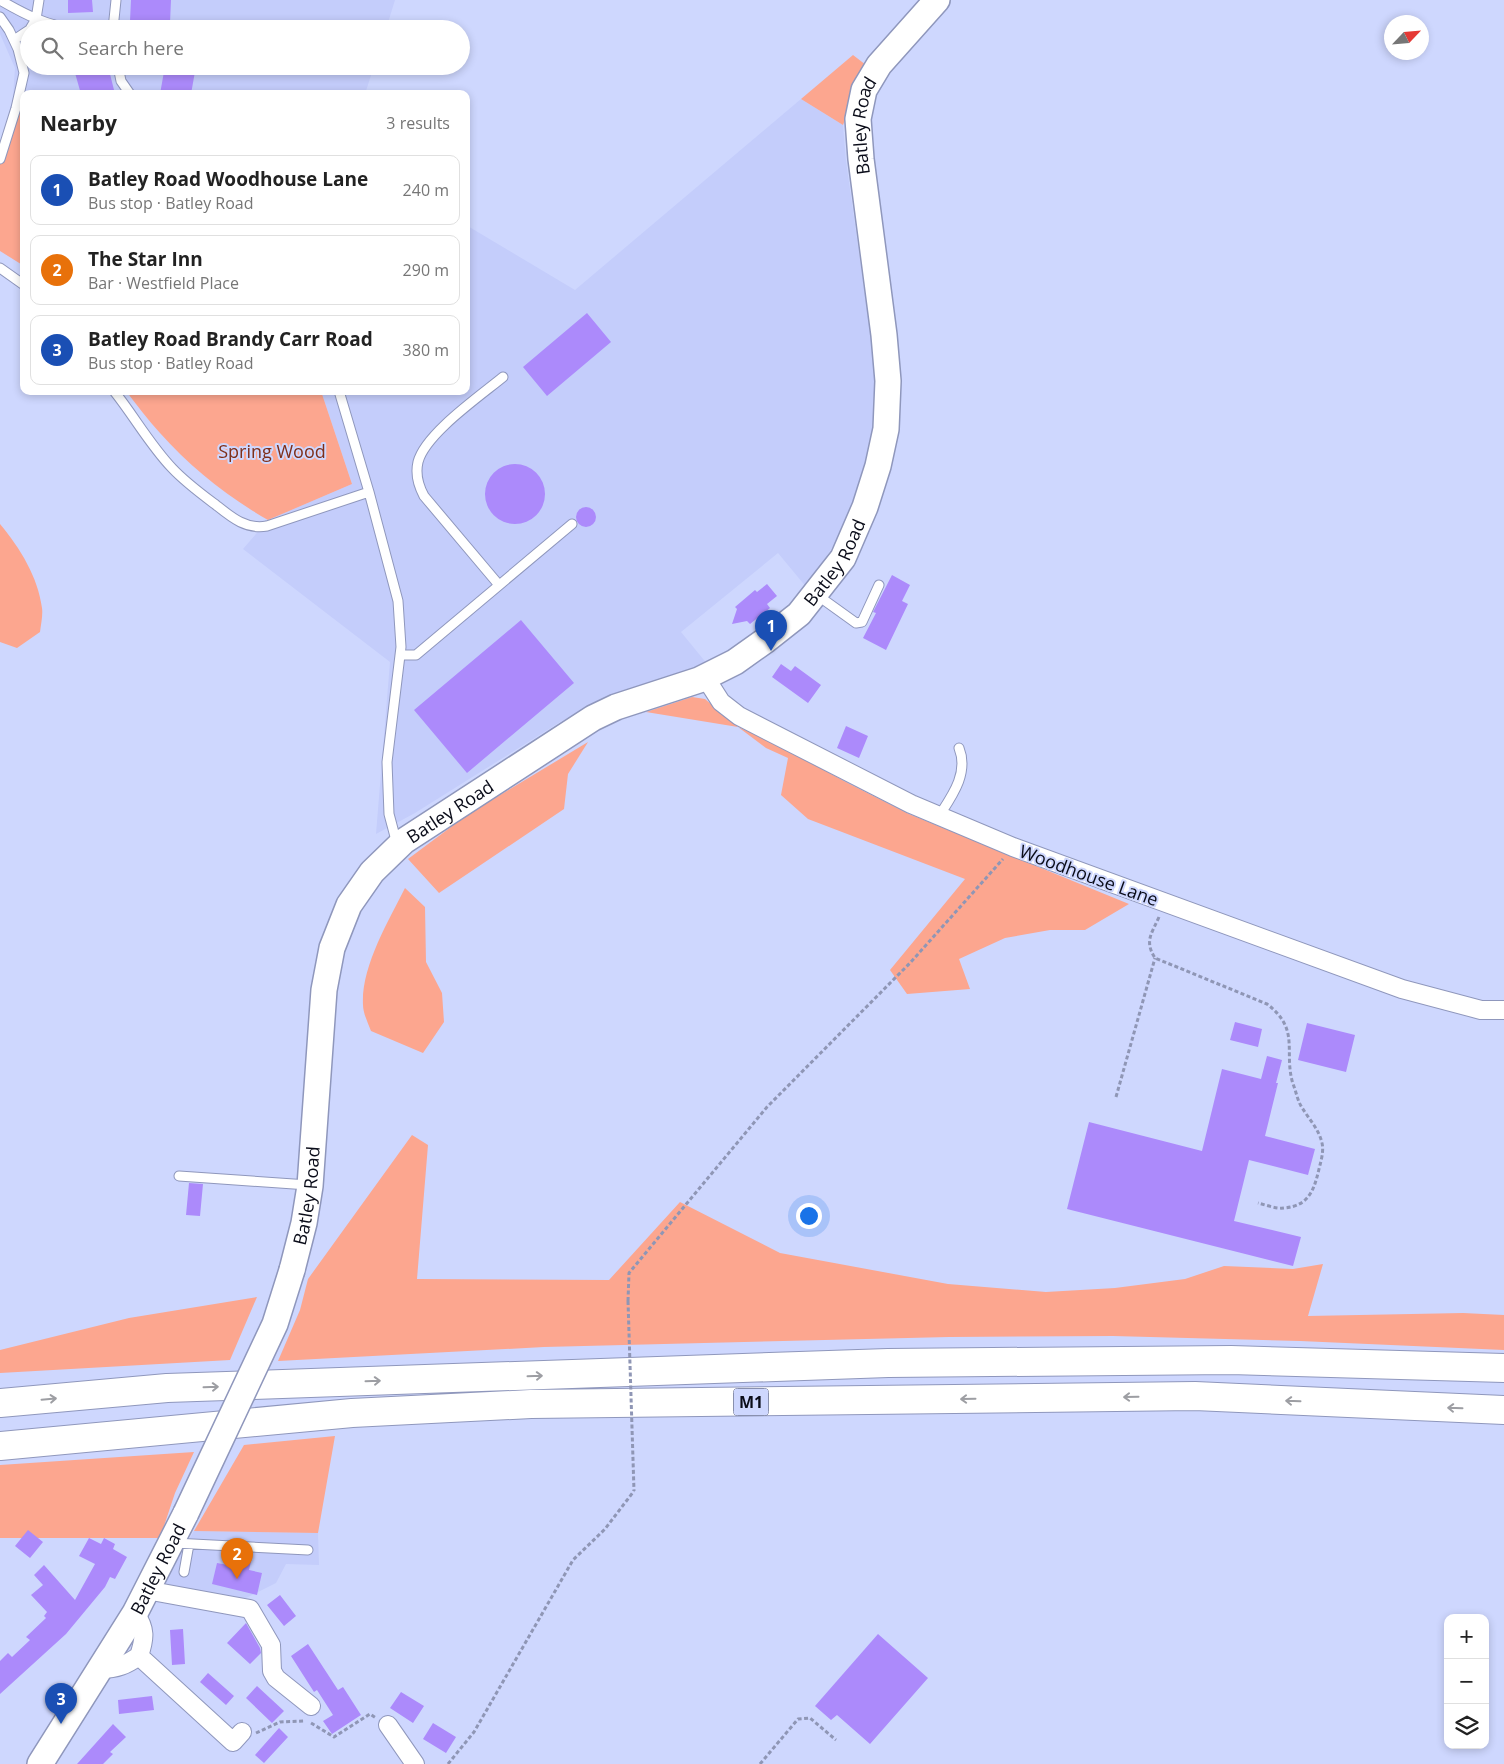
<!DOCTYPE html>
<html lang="en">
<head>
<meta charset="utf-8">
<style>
	:root { --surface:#fff; --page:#f6f6f6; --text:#222; --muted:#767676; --line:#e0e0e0; --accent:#d93025 }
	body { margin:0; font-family:"Open Sans",sans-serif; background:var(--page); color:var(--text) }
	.controls { position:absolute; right:15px; bottom:15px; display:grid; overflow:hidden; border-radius:10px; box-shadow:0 2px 8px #0003 }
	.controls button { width:45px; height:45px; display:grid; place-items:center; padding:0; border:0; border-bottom:1px solid var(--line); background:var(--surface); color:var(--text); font:25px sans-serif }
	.compass { position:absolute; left:1384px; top:15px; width:45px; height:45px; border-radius:50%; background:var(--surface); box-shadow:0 2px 8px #0003; rotate:64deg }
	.you { position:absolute; left:808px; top:1215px; width:18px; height:18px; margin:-12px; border:4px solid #fff; border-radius:50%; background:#1a73e8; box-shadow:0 0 0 8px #1a73e833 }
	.badge { display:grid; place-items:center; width:32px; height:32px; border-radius:50%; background:var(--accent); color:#fff; font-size:16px; font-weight:700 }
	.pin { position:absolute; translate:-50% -41px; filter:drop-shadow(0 1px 2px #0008) }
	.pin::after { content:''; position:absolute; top:26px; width:18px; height:15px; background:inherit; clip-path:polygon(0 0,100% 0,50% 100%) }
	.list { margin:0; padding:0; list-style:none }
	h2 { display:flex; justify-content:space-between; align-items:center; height:65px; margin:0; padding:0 20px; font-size:21px }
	h2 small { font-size:16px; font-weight:400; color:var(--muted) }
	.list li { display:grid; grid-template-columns:32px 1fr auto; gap:15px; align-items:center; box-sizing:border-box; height:70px; margin:0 10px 10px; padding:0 10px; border:1px solid var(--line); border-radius:10px }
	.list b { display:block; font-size:19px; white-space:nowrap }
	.list p { margin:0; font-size:16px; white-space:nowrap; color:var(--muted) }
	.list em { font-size:16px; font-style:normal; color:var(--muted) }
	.icon { flex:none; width:28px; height:28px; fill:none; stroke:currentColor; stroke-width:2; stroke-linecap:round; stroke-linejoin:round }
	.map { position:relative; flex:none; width:1504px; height:1764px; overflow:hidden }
	.search { position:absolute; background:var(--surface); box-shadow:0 2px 8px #0003; left:20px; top:20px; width:450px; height:55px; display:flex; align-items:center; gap:12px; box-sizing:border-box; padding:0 18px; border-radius:28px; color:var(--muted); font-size:19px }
	.panel { position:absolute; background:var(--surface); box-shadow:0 2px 8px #0003; left:20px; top:90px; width:450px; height:305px; border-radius:10px }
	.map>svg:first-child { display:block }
	.built { fill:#c4cdfb }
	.green { fill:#fca68f }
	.building { fill:#ac8afb }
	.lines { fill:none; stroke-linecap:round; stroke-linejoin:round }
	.lane-casing { stroke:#8f97bc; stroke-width:11 }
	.street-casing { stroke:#8f97bc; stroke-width:20 }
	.secondary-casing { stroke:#8f97bc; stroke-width:28 }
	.highway-casing { stroke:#8f97bc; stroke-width:30 }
	.path { stroke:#8f96b5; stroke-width:3; stroke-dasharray:4 2.5; stroke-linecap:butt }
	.lane { stroke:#fff; stroke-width:9 }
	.street { stroke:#fff; stroke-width:18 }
	.secondary { stroke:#fff; stroke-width:25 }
	.highway { stroke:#fff; stroke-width:28 }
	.secondary-bridge-casing { stroke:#8f97bc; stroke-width:28; stroke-linecap:butt }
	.path-bridge { stroke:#8f96b5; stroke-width:3; stroke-dasharray:4 2.5; stroke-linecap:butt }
	.secondary-bridge { stroke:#fff; stroke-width:25 }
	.oneway { stroke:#9d9ea3 }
	.labels { text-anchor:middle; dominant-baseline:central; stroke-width:4; stroke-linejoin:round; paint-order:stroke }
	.shield { fill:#ced7fe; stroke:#45495e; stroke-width:1 }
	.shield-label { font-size:16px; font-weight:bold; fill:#0a0c19 }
	.street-label { font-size:18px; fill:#0a0c19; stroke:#ced7fe }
	.park-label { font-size:18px; fill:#7e2f1a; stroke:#ced7fe }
</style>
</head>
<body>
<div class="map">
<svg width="1504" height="1764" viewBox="0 0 1504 1764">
	<rect width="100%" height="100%" fill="#ced7fe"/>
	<!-- built -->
	<path class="built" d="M0 0H395L386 29H29V66H374L365 94H24V112L12 111 15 68 0 34Z
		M801 99 843 125 846 161 875 366 877 427 866 468 838 538 807 588 778 553 681 632 708 665 609 696 560 722 415 813 376 834 390 662 243 549 268 520 352 484 321 391H466V225L575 290Z
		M194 1531 318 1533 319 1565 286 1564 276 1583 242 1600 160 1588Z"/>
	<!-- green -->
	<path class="green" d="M853 55 866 65 843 125 801 99Z
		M12 111 24 112V266L0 251V155Z
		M126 391H321L352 484 268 520C228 497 191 468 160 433 148 420 137 405 126 391Z
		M0 524C20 548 38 577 42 608 43 615 41 624 40 632L17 648 0 642Z
		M692 697 705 699 738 727 771 741 844 781 909 814 1129 904 1085 930H1050L1005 938 959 959 970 989 907 994 890 970 965 879 808 819 781 795 788 758 766 748 738 727 646 712Z
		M588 742 568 774 564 809 439 893 408 859 467 815Z
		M405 888 425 907 426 962 442 993 444 1022 423 1053 371 1031C368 1023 363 1013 363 1005 361 967 388 922 405 888Z
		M412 1135 428 1145 417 1279 609 1280 680 1202 780 1253 948 1284 1046 1292 1115 1288 1185 1279 1224 1266 1293 1269 1323 1264 1308 1316 1463 1313 1504 1315V1350L1300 1341 1113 1336 949 1337 544 1347 278 1361 300 1310 308 1279Z
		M257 1297 230 1360 0 1373V1350L129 1318Z
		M335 1436 318 1533 194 1531 244 1445Z
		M194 1452 175 1493 160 1538H0V1465Z"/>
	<!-- building -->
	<path class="building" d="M68 0H92L93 12 68 13Z
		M131 0H171L170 23H157V29H136L137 22 130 21Z
		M73 66H108L115 94H81Z
		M165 66H196L191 94H160Z
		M587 313 611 342 547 396 523 367Z
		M485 494a30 30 0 1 1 60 0a30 30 0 1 1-60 0Z
		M576 517a10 10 0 1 1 20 0a10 10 0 1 1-20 0Z
		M892 575 910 585 902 601 908 604 886 650 863 638 876 613 873 612Z
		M767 584 777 596 767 604 770 608 750 624 747 621 732 624 737 609 735 607 755 590 757 592Z
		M521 620 574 683 467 773 414 710Z
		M781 664 791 671 795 666 821 685 808 703 772 677Z
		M846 726 868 736 859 758 837 748Z
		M1235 1022 1262 1029 1258 1047 1230 1040Z
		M1307 1023 1355 1035 1346 1072 1298 1060Z
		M1267 1056 1282 1060 1276 1083H1278L1265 1136 1315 1149 1308 1175 1249 1160 1234 1221 1301 1237 1293 1266 1067 1209 1089 1122 1202 1151 1222 1069 1261 1079Z
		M189 1183 203 1184 200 1216 186 1215Z
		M28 1530 43 1542 30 1558 15 1546Z
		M89 1538 101 1544 104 1538 115 1544 113 1549 127 1557 115 1579 110 1577 105 1587 66 1634 0 1694V1661L8 1653 12 1657 30 1640 26 1637 46 1618 44 1616 47 1612 31 1595 43 1585 34 1575 44 1565 75 1600 95 1564 79 1556Z
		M236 1553 252 1557 249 1570 262 1573 257 1595 212 1584 217 1563 233 1566Z
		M280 1595 296 1616 284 1626 267 1605Z
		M246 1623 260 1648 261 1653 250 1664 227 1643Z
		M183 1629 185 1664 172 1665 170 1630Z
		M878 1634 928 1678 870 1744 837 1715 831 1720 815 1706Z
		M308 1644 338 1690 343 1687 361 1715 332 1734 323 1721 333 1715 317 1690 314 1692 291 1656Z
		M208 1673 234 1696 226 1705 200 1682Z
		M257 1686 284 1711 272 1723 246 1698Z
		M401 1692 424 1706 413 1723 390 1708Z
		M152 1696 154 1710 119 1714 118 1700Z
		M433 1723 456 1737 446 1753 423 1739Z
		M113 1724 126 1737 110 1752 113 1754 103 1764H77Z
		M279 1728 288 1737 264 1763 255 1755Z"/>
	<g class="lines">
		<!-- lane casing -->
		<g class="lane-casing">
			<path id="lane" d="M0 0C24 14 49 27 77 29
				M0 17 9 30 18 49 24 73 16 108 0 159
				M30 29 36 19 39 0
				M113 29 116 0
				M14 40 29 30
				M118 66 121 81 130 94
				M0 268 24 285
				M114 391C134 416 150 445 172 468 185 482 200 493 216 505 231 517 246 530 267 526L369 492
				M339 391 369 492 398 601 401 647 387 762 389 814 397 844
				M499 585 424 496C418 485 415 475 418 462 425 434 480 396 503 377
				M817 595 856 623 862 622 879 585
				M400 655H416L572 524
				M939 816C952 796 969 773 959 748
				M179 1176 308 1185
				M174 1543 308 1550
				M184 1572 189 1544"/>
		</g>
		<!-- street casing -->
		<g class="street-casing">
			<path id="street" d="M705 677 721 702 739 716 911 804 1013 847 1402 989 1481 1010H1504
				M146 1590 250 1609 271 1645 272 1671 276 1678 311 1706
				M139 1656 233 1742 242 1732
				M101 1669C117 1669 126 1665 139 1656 145 1638 146 1629 135 1613
				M388 1725 415 1764"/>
		</g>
		<!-- secondary casing -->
		<g class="secondary-casing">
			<g id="secondary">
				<path id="s1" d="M292 1270 304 1223 310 1186 324 990 332 948 349 905 372 872 404 841 593 718 616 707 699 680 735 662 766 640 799 614 843 558 865 507 878 466 886 429 888 381 884 335 861 159 858 119 864 90 879 65 937 0"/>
				<path id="s2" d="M40 1764 135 1613 186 1513"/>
			</g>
		</g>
		<!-- highway casing -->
		<g class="highway-casing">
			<path id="highway" d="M0 1403 167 1388 888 1363 1231 1360 1504 1368
				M0 1446 352 1413 531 1404 1195 1396 1504 1410"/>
		</g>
		<!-- path -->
		<path class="path" d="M1159 917C1152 933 1144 941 1155 958L1267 1004C1301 1030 1283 1051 1293 1084 1296 1091 1297 1099 1301 1106 1308 1118 1319 1129 1322 1143 1324 1151 1321 1161 1319 1169 1314 1190 1309 1206 1284 1208 1276 1209 1266 1205 1258 1203
			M1116 1097 1155 958
			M628 1301 629 1273 767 1107 910 963 1003 859
			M311 1723 334 1737 370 1714 376 1718
			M256 1733 280 1722 305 1721
			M448 1764 474 1732 573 1560 605 1529 634 1491
			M760 1764 798 1719 810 1718 836 1740"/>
		<!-- lane -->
		<use href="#lane" class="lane"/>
		<!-- street -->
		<use href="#street" class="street"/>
		<!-- secondary -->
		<use href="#secondary" class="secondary"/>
		<!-- highway -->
		<use href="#highway" class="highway"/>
		<!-- secondary-bridge casing -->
		<g class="secondary-bridge-casing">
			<path id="secondary-bridge" d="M186 1513 275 1324 292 1270"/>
		</g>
		<!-- path-bridge -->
		<path class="path-bridge" d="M628 1301 634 1491"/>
		<!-- secondary-bridge -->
		<use href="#secondary-bridge" class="secondary-bridge"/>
	</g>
	<!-- one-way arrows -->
	<defs><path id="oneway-shaft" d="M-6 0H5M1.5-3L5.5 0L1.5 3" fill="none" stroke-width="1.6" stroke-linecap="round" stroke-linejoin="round" transform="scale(1.25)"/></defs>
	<g class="oneway">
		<use href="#oneway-shaft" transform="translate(535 1376) rotate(-2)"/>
		<use href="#oneway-shaft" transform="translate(373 1381) rotate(-2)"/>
		<use href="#oneway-shaft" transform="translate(211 1387) rotate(-2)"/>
		<use href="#oneway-shaft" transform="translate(1131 1397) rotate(179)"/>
		<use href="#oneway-shaft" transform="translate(49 1399) rotate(-5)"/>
		<use href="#oneway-shaft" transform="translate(968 1399) rotate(179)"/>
		<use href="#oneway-shaft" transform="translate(1293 1401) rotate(-178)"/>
		<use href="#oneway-shaft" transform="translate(1455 1408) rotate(-178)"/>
	</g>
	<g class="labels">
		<!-- shield labels -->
		<rect class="shield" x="733.5" y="1388.5" width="35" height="27" rx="4"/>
		<g class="shield-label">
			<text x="751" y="1402">M1</text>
		</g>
		<!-- street labels -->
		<g class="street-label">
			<text stroke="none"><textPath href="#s1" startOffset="1428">Batley Road</textPath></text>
			<text stroke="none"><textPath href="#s1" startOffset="978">Batley Road</textPath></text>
			<text stroke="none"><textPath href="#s1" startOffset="511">Batley Road</textPath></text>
			<text transform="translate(1089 875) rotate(20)">Woodhouse Lane</text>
			<text stroke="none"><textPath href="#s1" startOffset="76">Batley Road</textPath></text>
			<text stroke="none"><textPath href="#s2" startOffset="228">Batley Road</textPath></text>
		</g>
		<!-- park labels -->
		<g class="park-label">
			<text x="272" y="451">Spring Wood</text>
		</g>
	</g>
</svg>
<div class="controls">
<button>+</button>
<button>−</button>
<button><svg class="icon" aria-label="layers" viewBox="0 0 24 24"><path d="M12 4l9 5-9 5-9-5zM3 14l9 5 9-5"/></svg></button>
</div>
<svg class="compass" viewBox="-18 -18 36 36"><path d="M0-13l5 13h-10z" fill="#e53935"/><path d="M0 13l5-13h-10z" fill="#767676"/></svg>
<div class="you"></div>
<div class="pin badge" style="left:771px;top:651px;background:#1a4fb4">1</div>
<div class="pin badge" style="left:237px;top:1579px;background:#e8710a">2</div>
<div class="pin badge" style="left:61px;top:1724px;background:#1a4fb4">3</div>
<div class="search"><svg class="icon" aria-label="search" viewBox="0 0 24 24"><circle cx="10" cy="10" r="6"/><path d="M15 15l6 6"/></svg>Search here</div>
<section class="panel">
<h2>Nearby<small>3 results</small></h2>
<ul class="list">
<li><span class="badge" style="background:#1a4fb4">1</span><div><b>Batley Road Woodhouse Lane</b><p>Bus stop · Batley Road</p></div><em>240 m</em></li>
<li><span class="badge" style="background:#e8710a">2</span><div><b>The Star Inn</b><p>Bar · Westfield Place</p></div><em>290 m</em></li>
<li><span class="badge" style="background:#1a4fb4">3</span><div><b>Batley Road Brandy Carr Road</b><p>Bus stop · Batley Road</p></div><em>380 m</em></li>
</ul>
</section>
</div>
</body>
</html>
